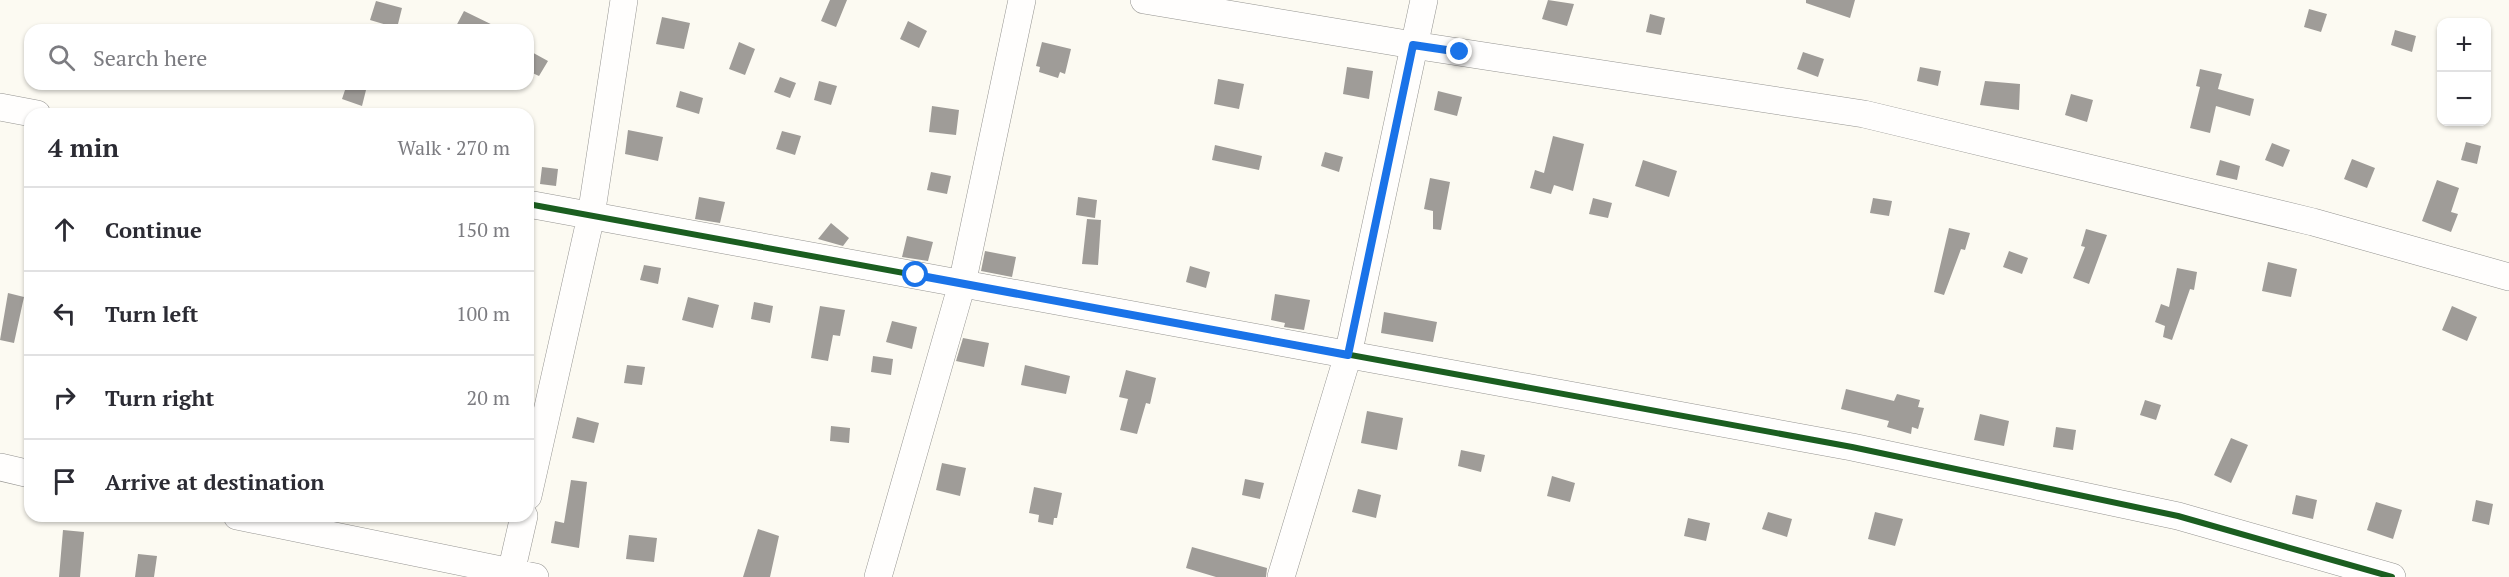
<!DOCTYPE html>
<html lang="en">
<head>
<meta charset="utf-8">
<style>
	:root { --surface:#fff; --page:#f7f7f7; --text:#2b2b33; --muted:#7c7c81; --line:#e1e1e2 }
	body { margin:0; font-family:"PT Serif",serif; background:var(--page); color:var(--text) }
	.controls { position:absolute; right:18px; top:18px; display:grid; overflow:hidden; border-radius:12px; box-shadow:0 2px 4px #0004 }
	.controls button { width:54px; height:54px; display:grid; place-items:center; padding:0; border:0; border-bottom:2px solid var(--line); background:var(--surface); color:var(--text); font:30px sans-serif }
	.stop { position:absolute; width:18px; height:18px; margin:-14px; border:4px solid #1a73e8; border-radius:50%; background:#fff }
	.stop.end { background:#1a73e8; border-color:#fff; box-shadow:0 2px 6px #0008 }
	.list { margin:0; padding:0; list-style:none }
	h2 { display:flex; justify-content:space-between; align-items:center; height:78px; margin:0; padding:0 24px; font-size:26px }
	h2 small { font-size:20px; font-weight:400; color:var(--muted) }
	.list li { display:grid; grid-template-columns:39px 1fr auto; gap:18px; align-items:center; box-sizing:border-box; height:84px; padding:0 24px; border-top:2px solid var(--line) }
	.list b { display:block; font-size:22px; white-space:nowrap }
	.list em { font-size:20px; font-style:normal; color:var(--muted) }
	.icon { flex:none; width:33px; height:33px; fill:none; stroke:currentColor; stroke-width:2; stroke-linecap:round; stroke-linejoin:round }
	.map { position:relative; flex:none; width:2509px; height:577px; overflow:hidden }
	.search { position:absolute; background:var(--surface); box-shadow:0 2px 4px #0004; left:24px; top:24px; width:510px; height:66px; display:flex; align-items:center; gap:15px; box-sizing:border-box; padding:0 21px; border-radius:18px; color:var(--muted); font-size:22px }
	.panel { position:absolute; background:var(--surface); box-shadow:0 2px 4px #0004; left:24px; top:108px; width:510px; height:414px; border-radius:18px }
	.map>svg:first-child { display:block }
	.building { fill:#9f9c98 }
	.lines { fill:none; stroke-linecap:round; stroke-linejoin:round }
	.minor-casing { stroke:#959491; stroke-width:28 }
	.minor { stroke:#fffefd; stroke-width:27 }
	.cycleway-casing { stroke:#fff; stroke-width:10 }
	.cycleway { stroke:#1b5e20; stroke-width:6 }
	.route { stroke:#1a73e8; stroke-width:8 }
</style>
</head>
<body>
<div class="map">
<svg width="2509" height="577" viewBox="0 0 2509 577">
	<rect width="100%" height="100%" fill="#fcfaf2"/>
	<!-- building -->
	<path class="building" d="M830 0H847L836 27 821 21Z
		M1548 0 1574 4 1567 26 1542 19Z
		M1806 0H1855L1850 18 1806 3Z
		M376 1 402 8 397 28 370 20Z
		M2309 9 2327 14 2321 32 2304 27Z
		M464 11 503 30H454Z
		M1650 14 1665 18 1661 35 1646 32Z
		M662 17 690 23 684 49 656 44Z
		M908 21 927 31 919 48 900 39Z
		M2395 30 2416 36 2412 52 2391 45Z
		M739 42 755 49 745 75 729 69Z
		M1042 42 1071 49 1065 74 1060 72 1058 78 1039 72 1040 67 1036 66Z
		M528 50 548 61 539 76 528 71Z
		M1803 52 1824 59 1818 77 1797 69Z
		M1347 67 1373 71 1369 99 1343 94Z
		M1920 67 1941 71 1938 86 1917 81Z
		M2200 69 2222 74 2218 89 2254 99 2250 116 2216 106 2210 133 2190 128 2200 87 2196 86Z
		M780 77 796 83 790 98 774 92Z
		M1218 79 1244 84 1239 109 1214 104Z
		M819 81 837 86 831 105 814 100Z
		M1985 81 2020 84 2019 110 1980 105Z
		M347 84 366 90 362 106 342 99Z
		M680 91 703 98 699 114 676 107Z
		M1438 91 1462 97 1457 116 1434 110Z
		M2071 94 2093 100 2087 122 2065 115Z
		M932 106 959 110 956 135 929 132Z
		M628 130 663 137 658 161 625 154Z
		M782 131 801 136 795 155 776 149Z
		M1553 136 1584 144 1573 191 1554 185 1551 194 1530 188 1535 170 1544 173Z
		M2466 142 2481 146 2477 164 2461 160Z
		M2272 143 2290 150 2283 167 2265 160Z
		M1215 145 1262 156 1259 170 1212 160Z
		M1325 152 1343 157 1339 172 1321 166Z
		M2352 159 2375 168 2367 188 2344 179Z
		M1643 160 1677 171 1669 197 1635 186Z
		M2220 160 2240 166 2237 180 2216 175Z
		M542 167 558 169 556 186 540 184Z
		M931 172 951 176 947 194 927 190Z
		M1430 178 1450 182 1441 230 1433 229V211L1424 209Z
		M2437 180 2459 188 2451 212 2458 214 2451 232 2422 221Z
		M699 197 725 202 720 223 695 219Z
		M1078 197 1097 200 1095 218 1076 215Z
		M1593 198 1612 203 1608 218 1589 214Z
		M1873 198 1892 201 1889 216 1870 213Z
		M1087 219 1101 220 1098 265 1082 264Z
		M831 223 849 238 843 246 818 239Z
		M1949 228 1970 233 1965 250 1961 249 1944 295 1934 292Z
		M2086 229 2107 235 2089 284 2073 278 2085 247 2081 246Z
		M907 236 933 242 928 261 902 257Z
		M985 251 1016 257 1012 277 981 271Z
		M2009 251 2028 258 2022 274 2003 267Z
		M2268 262 2297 269 2291 297 2262 291Z
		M644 265 661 268 658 284 640 280Z
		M1190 266 1210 272 1206 288 1186 282Z
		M2177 268 2197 272 2194 290 2190 289 2172 340 2163 337 2165 326 2155 322 2161 304 2169 307Z
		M8 293 24 297 14 343 0 340Z
		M1275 294 1310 300 1304 330 1284 327 1285 323 1271 320Z
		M688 297 719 305 713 328 682 320Z
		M754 302 773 306 770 323 751 319Z
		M820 306 845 310 840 336 833 335 828 361 811 358Z
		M2452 306 2477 317 2467 341 2442 330Z
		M1384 312 1437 322 1433 342 1381 333Z
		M892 321 917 327 912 349 886 342Z
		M963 338 989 343 984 367 956 361Z
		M873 356 893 359 891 375 871 372Z
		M627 365 645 367 642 385 624 383Z
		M1025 365 1070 376 1066 394 1021 385Z
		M1126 370 1156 378 1150 404 1146 403 1137 434 1120 430 1128 399 1119 397Z
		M1846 389 1894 401 1897 394 1920 400 1918 407 1924 408 1918 429 1912 427 1911 434 1887 427 1889 421 1841 409Z
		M2145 400 2161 405 2156 420 2140 415Z
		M1367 411 1403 418 1397 450 1361 443Z
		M1980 414 2009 421 2004 446 1974 440Z
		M577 417 599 423 594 443 572 438Z
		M831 426 850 428 849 443 830 441Z
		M2056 427 2076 430 2073 450 2053 447Z
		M2231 438 2248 445 2231 483 2214 475Z
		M1461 450 1485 455 1481 472 1458 466Z
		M942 463 966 468 960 496 936 490Z
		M1552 476 1575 483 1570 502 1547 496Z
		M1245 479 1264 483 1260 499 1242 495Z
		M571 480 587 482 579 548 551 543 555 521 564 523Z
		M1034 487 1062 493 1057 518H1054L1053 525 1038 522 1039 515 1029 513Z
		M1358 489 1381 495 1376 518 1352 512Z
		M2296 495 2317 500 2313 519 2292 514Z
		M2476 500 2493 504 2489 525 2472 521Z
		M2376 502 2402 510 2393 539 2367 530Z
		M1768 512 1792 519 1787 537 1762 529Z
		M1875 512 1903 519 1895 546 1868 539Z
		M1688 518 1710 523 1706 541 1684 536Z
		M758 529 779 536 770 577H743Z
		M63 530 84 532 80 577H59Z
		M629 535 657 538 654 562 626 559Z
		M1192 547 1267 568 1266 577H1216L1186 568Z
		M138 554 157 556 154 577H135Z"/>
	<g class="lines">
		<!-- minor casing -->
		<g class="minor-casing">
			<path id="minor" d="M1144 0 1413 45 1864 114 2313 222 2509 277
				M0 107 37 114
				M528 204 1852 447 2178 516 2392 577
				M0 467 30 474
				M528 496 591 216 624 0
				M237 516 535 577
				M510 577 524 516
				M878 577 962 284 1022 0
				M1281 577 1348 355 1424 0"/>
		</g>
		<!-- minor -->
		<use href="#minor" class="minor"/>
		<!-- cycleway casing -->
		<g class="cycleway-casing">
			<path id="cycleway" d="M528 204 1852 447 2178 516 2392 577"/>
		</g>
		<!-- cycleway -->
		<use href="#cycleway" class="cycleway"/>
	</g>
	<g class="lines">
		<!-- route -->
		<path class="route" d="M916 275 1348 355 1413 45 1460 52"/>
	</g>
</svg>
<div class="controls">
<button>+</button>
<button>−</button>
</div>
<div class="stop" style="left:916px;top:275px"></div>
<div class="stop end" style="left:1460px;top:52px"></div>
<div class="search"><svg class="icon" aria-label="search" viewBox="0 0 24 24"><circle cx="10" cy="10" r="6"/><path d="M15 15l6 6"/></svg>Search here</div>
<section class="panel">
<h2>4 min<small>Walk · 270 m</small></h2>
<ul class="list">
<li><svg class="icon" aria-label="ahead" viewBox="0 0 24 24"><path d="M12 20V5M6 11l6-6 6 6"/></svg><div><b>Continue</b></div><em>150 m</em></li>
<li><svg class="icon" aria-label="left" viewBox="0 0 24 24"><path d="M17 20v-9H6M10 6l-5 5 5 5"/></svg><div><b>Turn left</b></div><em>100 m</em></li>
<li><svg class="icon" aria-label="right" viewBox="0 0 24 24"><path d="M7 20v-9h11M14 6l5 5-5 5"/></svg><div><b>Turn right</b></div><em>20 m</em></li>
<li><svg class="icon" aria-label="arrive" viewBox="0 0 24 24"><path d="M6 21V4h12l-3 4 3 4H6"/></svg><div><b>Arrive at destination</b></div></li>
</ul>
</section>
</div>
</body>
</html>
